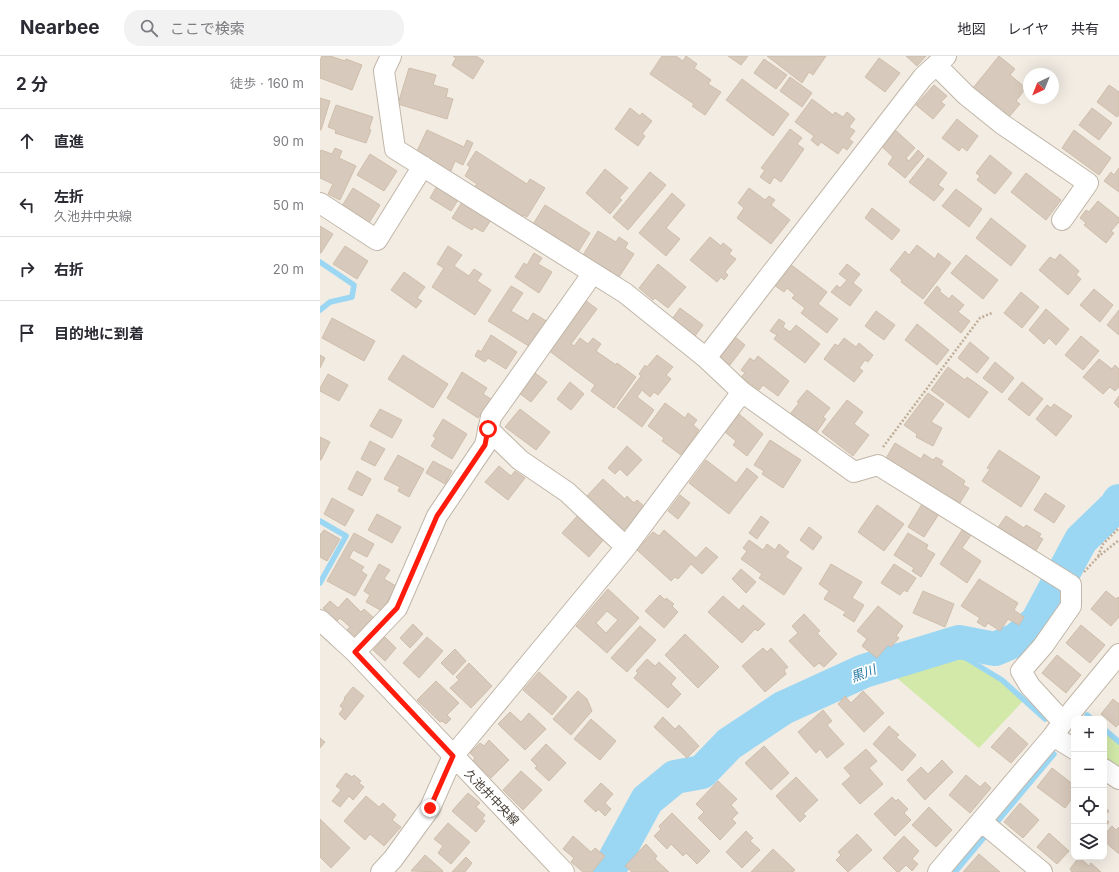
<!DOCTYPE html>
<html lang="ja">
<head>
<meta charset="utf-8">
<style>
	:root { --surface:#fff; --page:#f2f2f3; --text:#2b2b33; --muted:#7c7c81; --line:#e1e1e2 }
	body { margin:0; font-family:Inter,"Noto Sans JP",sans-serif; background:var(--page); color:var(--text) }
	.controls { position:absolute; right:12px; bottom:12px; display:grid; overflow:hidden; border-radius:8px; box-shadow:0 4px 16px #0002 }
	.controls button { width:36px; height:36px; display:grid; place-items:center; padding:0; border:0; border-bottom:1px solid var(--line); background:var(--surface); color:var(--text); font:20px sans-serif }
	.compass { position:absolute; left:703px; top:12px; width:36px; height:36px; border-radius:50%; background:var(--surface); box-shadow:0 4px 16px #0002; rotate:223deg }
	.stop { position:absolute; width:12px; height:12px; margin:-9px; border:3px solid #ff1c0d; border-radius:50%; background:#fff }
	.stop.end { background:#ff1c0d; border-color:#fff; box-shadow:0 1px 4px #0008 }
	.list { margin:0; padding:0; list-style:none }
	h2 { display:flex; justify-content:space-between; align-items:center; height:52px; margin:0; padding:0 16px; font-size:17px }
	h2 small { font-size:13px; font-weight:400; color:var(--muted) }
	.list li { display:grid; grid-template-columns:26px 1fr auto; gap:12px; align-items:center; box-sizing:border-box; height:64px; padding:0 16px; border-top:1px solid var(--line) }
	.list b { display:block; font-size:15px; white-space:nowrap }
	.list p { margin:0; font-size:13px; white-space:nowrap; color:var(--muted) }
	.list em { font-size:13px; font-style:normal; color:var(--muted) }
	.icon { flex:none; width:22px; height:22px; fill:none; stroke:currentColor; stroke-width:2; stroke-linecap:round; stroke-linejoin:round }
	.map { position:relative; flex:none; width:799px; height:816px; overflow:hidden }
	header { display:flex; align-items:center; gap:24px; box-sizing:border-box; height:56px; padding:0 20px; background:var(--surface); border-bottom:1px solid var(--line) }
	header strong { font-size:19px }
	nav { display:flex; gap:22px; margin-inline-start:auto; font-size:14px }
	.search { width:280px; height:36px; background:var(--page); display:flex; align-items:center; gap:10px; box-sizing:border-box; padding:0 14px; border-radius:16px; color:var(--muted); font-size:15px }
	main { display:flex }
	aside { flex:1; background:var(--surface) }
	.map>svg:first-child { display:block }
	.green { fill:#d2e9a9 }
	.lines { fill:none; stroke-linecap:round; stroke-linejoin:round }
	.stream { stroke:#9bd7f3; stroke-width:5.5 }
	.river { stroke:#9bd7f3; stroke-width:34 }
	.building { fill:#d7c9bb; stroke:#cfbeab; fill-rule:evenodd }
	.street-casing { stroke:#c1b6a8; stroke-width:22 }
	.path { stroke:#c0ad96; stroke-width:2.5; stroke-dasharray:2 2; stroke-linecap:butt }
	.street { stroke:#fff; stroke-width:20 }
	.route { stroke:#ff1c0d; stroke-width:5 }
	.labels { text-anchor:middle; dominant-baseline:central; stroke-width:3.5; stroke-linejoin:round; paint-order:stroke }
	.street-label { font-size:12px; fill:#443c33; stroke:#fff }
	.water-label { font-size:13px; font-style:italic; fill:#2679a4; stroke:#fff }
</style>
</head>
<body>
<header>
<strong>Nearbee</strong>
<div class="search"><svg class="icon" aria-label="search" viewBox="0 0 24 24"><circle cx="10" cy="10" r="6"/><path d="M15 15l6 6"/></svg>ここで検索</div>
<nav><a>地図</a><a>レイヤ</a><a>共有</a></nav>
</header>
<main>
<aside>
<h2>2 分<small>徒歩 · 160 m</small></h2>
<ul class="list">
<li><svg class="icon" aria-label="ahead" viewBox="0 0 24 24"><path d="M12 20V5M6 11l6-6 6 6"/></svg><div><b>直進</b></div><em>90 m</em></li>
<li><svg class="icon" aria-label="left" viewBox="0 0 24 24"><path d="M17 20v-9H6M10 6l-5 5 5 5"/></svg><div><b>左折</b><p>久池井中央線</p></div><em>50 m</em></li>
<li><svg class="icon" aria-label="right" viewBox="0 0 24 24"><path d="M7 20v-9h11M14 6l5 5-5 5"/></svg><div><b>右折</b></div><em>20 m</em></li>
<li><svg class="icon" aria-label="arrive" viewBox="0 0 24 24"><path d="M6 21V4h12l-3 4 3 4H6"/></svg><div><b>目的地に到着</b></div></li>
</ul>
</aside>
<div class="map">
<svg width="799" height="816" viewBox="0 0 799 816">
	<rect width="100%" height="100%" fill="#f2ece3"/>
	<!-- green -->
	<path class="green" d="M641 599 682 624 704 644 659 692 578 623 595 607Z
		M784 673 799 686V711L784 701Z"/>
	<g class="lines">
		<!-- stream -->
		<path class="stream" d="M0 206 34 229 32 241 10 246 0 254
			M0 465 26 480 0 527
			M639 586 641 599 682 624 725 663
			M767 659 772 663
			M784 673 799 686
			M635 816 734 698"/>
		<!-- river -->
		<path class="river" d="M290 816V812L327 744 355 721 382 716 409 688 463 652 544 615 639 586 675 593 696 584 717 566 761 484 796 450 799 445"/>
	</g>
	<!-- building -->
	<path class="building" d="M2 0H10L25 5 26 3 42 9 32 34 0 22V5Z
		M133 0H156L164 5 153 23 132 9 136 2Z
		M342 0H356L363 5 366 0 377 8 374 12 391 24 388 28 401 36 385 59 372 50 374 48 330 18Z
		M408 0H428L421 9Z
		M447 0H506L493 19 489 16 482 27Z
		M586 0H606L597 10Z
		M679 0 695 13 690 19 706 32 696 45 700 48 689 61 653 32Z
		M559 2 580 17 565 36 545 21Z
		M444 3 467 19 456 33 434 17Z
		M89 12 116 19 113 29 128 33 126 41 133 43 127 63 78 48Z
		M470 21 492 37 482 51 460 35Z
		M422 23 469 58 453 80 406 44Z
		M614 29 627 40 621 46 625 49 613 63 596 49Z
		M789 29 799 36V59L797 61 777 46Z
		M0 42 10 45 1 74H0Z
		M492 43 513 59 515 56 523 61 527 56 535 63 529 71 535 75 529 83 533 86 527 94 523 91 518 98 501 86 498 90 491 84 494 80 475 66Z
		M16 49 53 61 49 73 51 74 46 87 15 77 16 74 8 71Z
		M310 52 320 60 322 57 332 65 322 78 325 80 318 90 295 73Z
		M772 52 792 67 779 84 759 69Z
		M637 63 658 80 647 95 642 91 639 95 622 82Z
		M572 71 595 92 586 102 589 105 598 94 604 100 585 122 568 108 573 101 558 87Z
		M470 73 482 82 477 88 484 93 461 126 454 121 450 128 440 121 445 114 441 112Z
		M107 74 144 91 147 84 153 87 143 109 135 105 130 117 96 97Z
		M754 74 791 102 779 119 742 92Z
		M15 92 22 95 19 102 36 110 20 144 8 138 13 128 0 122V97L1 94 12 98Z
		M156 95 207 128 210 123 225 132 207 161 203 159 200 163 153 133 157 128 145 120 150 111 147 109Z
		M50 98 77 115 64 135 37 119Z
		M670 99 692 117 675 138 657 124 660 120 656 117Z
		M608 102 627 117 618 129 624 133 614 145 589 126Z
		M799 112V136L784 125 791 116 794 119Z
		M285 113 308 132 299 142 302 144 290 158 266 137Z
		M330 116 346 129 308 174 293 161Z
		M706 117 741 144 726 164 691 136Z
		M118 128 140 141 131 155 110 142Z
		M33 132 60 149 49 167 22 150Z
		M429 132 445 144 449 140 455 144 451 149 470 164 451 188 417 162 424 152 418 147Z
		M636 133 662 153 649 171 622 150Z
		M352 137 365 149 346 172 360 183 346 200 319 177Z
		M144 143 173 161 163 176 154 171 152 174 132 162Z
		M778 145 799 162V166L791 175 794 177 786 187 764 169 766 167 760 162 766 154 769 156Z
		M225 149 270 177 255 201 210 173Z
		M552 152 580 174 572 184 545 162Z
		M671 162 706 190 691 210 656 182Z
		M0 170 13 178 1 197H0Z
		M278 175 296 186 299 181 308 187 305 192 314 198 299 221 263 199Z
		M390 181 401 190 403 187 412 194 409 198 416 203 405 216 408 219 404 224 401 221 397 226 370 204Z
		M597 189 615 203 618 197 631 207 603 243 581 226 582 224 570 214 585 195 589 199Z
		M25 190 48 205 37 223 13 208Z
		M128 190 142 199 134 210 149 220 154 213 162 218 157 225 171 234 155 259 112 231 124 212 117 208Z
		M214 197 222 202 218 208 232 216 219 237 195 221 204 207 207 209Z
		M740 198 759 215 756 219 761 223 748 239 719 214 730 201 735 204Z
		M646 199 678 224 663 243 631 217Z
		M338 208 366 231 348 252 335 242 333 244 319 232Z
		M470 208 507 236 498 248 518 263 507 277 481 257 485 252 472 242 475 239 467 232 464 236 454 229Z
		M527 208 540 218 533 227 542 234 530 250 511 236 517 229 520 232 527 224 519 218Z
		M84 216 105 231 97 242 102 245 96 252 71 234Z
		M191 230 203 237 191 255 208 265 213 257 228 266 212 292 168 265Z
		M617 230 621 234 619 235 629 243 632 239 644 249 638 256 650 265 641 277 604 247Z
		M774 233 793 249 780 266 760 249Z
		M701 236 719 251 702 272 684 257Z
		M265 244 277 253 251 288 254 290 260 282 268 288 273 282 281 288 276 295 296 309 297 307 316 321 294 352 271 335 275 329 228 294Z
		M360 252 383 269 373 283 350 266Z
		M726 253 749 273 736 289 729 282 724 288 709 274Z
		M799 254V279L787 269Z
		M556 255 575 269 564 284 545 270Z
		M12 262 55 285 44 305 2 282Z
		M459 263 465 267 463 271 470 276 476 269 500 288 485 307 454 283 457 279 450 275Z
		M597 268 629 294 617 309 585 284Z
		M171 279 197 296 186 313 168 302 165 306 155 300 158 294 161 296Z
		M414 280 425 289 410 309 398 300Z
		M761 280 779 295 763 314 745 299Z
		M524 282 536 291 539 287 553 299 548 306 545 304 539 312 543 315 534 326 504 303 515 288 518 290Z
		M650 286 669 302 657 317 638 302Z
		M0 299 5 302 0 312Z
		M83 299 128 328 113 352 68 323Z
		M337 299 353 311 346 319 351 323 338 339 334 336 330 341 322 334 317 341 334 354 322 371 297 352 321 320 319 318 325 309 327 311Z
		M438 300 469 325 458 340 443 329 439 334 421 321 425 317 421 314 430 302 434 305Z
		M779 303 792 313 795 309 799 313V331L795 335 790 331 783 338 763 321Z
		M675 306 694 322 682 337 663 322Z
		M628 311 645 324 647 321 668 336 649 362 611 334Z
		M142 316 167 332 163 338 171 343 158 362 127 342Z
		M215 317 227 326 211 346 199 337Z
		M8 318 28 329 19 345 0 335V332Z
		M250 326 264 338 251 354 237 343Z
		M702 326 723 343 709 360 688 343Z
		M487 334 510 352 503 361 506 363 496 377 491 373 489 375 475 365 477 362 471 357 479 347 477 346Z
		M608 337 624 348 611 366 622 372 613 390 596 381 597 378 584 369Z
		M799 340V352L794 347Z
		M527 344 543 356 534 368 549 379 533 400 502 376Z
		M345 347 365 362 368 357 377 364 373 369 379 374 361 399 342 385 344 382 328 370Z
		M734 348 752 360 736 380 716 363 727 349 731 352Z
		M60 353 82 364 72 382 50 370Z
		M200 353 230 376 216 394 185 371Z
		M419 358 443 378 427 400 413 389 416 385 405 376Z
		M123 363 147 378 132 403 111 390 116 382 113 380Z
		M0 381 10 386 1 404H0Z
		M450 384 481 404 463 432 442 418 444 415 434 409Z
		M50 385 65 393 55 410 41 403Z
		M575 387 601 403 604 398 613 404 616 401 623 405 621 409 645 425 643 429 649 432 640 447 626 439 624 441 565 404Z
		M307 390 322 404 307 420 300 413 295 418 288 412Z
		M679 394 720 421 701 451 662 425 670 413 667 412Z
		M78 399 104 413 89 441 78 435 80 431 64 423Z
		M386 404 416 427 427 412 438 421 409 458 369 427Z
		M113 405 132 415 125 428 106 417Z
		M179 410 191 420 195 415 205 422 188 444 165 426Z
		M37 415 51 423 42 440 28 433Z
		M283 423 305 443 307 440 314 447 317 444 325 451 303 475 266 441Z
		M725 437 745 450 734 467 714 454Z
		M360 439 370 447 358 463 348 455Z
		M12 442 34 454 25 470 4 458Z
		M602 448 619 458 604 481 588 471Z
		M557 449 584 468 564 495 538 476Z
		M57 458 81 471 72 487 48 474Z
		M259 458 285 482 269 501 242 477Z
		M441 460 449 466 437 483 429 477Z
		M686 460 704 472 706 469 721 478 719 481 723 483 712 501 674 477Z
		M489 471 502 481 493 494 480 484Z
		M4 474 20 483 7 505 0 501V478H1Z
		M344 474 376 502 386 491 398 501 382 518 371 508 358 523 355 521 351 525 317 494 333 476 339 480Z
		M642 474 651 479 642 492 661 505 647 527 620 508Z
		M34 477 54 488 47 501 33 494 29 502 44 511 41 515 47 519 35 540 7 525Z
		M588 477 608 489 606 493 615 498 601 521 592 515 594 512 574 499Z
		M429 484 443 494 447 488 455 494 459 488 469 496 465 501 482 512 464 539 439 522 442 518 421 503 427 495 423 492Z
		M59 508 70 514 64 523 76 530 62 555 46 546 50 539 44 535Z
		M511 508 542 526 532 542 544 549 534 566 523 559 526 556 504 543 509 535 499 528Z
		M574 508 596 522 587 536 584 534 580 539 561 527Z
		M421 513 436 526 426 537 412 523Z
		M659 523 698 547 694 554 704 561 699 569 688 563 680 575 668 567 665 571 657 566 660 562 641 550Z
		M288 533 319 562 287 597 256 570ZM287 555 298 564 286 577 276 567Z
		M603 535 634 548 625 571 593 557Z
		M786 535 796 543 798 541 799 542V561L791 570 771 553Z
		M340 539 345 544 346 542 354 548 352 550 358 556 344 572 325 555Z
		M403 540 419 554 423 549 445 568 438 575 435 573 422 587 388 556Z
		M27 542 41 556 44 553 54 562 35 582 27 574 30 571 20 562 17 565 3 552 10 545 18 552Z
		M558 550 583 570 576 580 579 582 571 591 568 589 557 602 542 590 547 583 537 575Z
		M484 558 500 575 497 577 517 598 504 611 499 607 494 611 469 585 478 577 472 570Z
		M93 568 103 578 90 592 80 582Z
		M761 569 785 589 770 607 746 587Z
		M320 570 336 584 307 616 291 602Z
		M365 578 399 611 378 632 345 599Z
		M65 581 76 592 65 605 53 594Z
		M107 581 123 595 99 622 83 607Z
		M443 592 447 596 451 592 468 611 464 614 466 618 445 636 422 610Z
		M135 593 146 605 133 619 121 607Z
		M737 599 761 619 746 637 722 617Z
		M327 603 335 610 339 606 356 622 351 628 361 638 348 652 314 622 318 617 316 615Z
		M149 607 172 630 151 652 130 632 139 624 136 621Z
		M219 616 247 641 232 659 203 634Z
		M116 625 139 647 127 659 131 663 126 668 122 665 120 666 97 644Z
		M33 631 44 640 25 664 19 658 23 653 20 650 25 643 24 642Z
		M258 635 267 643 272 655 251 679 233 663Z
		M543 635 564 657 544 676 518 648 525 640 531 647Z
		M793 643 799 648V668L796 671 781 658Z
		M503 654 512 665 507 669 524 688 507 702 500 693 496 697 478 676Z
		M190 656 201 666 209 657 226 673 205 694 178 668Z
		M343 661 355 673 359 669 379 690 367 702 334 671Z
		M271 663 296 685 280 704 254 683Z
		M569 670 579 679 576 681 596 699 582 715 553 688Z
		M689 671 708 688 691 707 671 691Z
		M0 682 5 686 0 692Z
		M169 684 189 704 171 722 153 705 155 702 150 697 160 687 164 690Z
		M226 688 246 707 229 725 215 712 217 710 211 704Z
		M444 690 469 717 451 734 425 707Z
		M546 693 557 705 549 712 563 728 540 748 522 728 531 720 524 712Z
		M622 704 633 716 605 744 587 724 601 711 608 718Z
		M732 712 754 729V740L745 752 717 731Z
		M201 715 222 734 203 754 183 734Z
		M26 717 32 721 34 719 41 725 39 727 44 731 33 744 29 740 20 751 12 745 21 734 16 730Z
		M646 719 660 731 665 726 671 732 650 757 629 739Z
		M476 721 498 744 483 758 486 760 480 766 456 740Z
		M398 725 417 743 411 749 418 757 412 763 416 767 400 784 378 762 384 756 376 748Z
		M281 727 293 738 285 747 291 753 285 760 278 753 276 756 264 745Z
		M148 737 160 747 156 751 165 759 162 763 165 765 156 776 132 755Z
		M46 740 59 751 63 747 76 759 72 764 81 771 64 790 50 778 45 784 24 765Z
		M572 741 576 745 578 743 588 753 584 757 591 764 575 780 554 758Z
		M700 747 719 764 703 782 684 766Z
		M784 750 789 755 784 761Z
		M609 751 632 774 616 791 592 769Z
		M352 757 390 795 377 808 366 797 363 800 351 788 347 793 334 780 341 773 339 770Z
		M784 762 789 766 784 772Z
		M0 763 30 792 11 812 0 801Z
		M128 767 150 786 131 808 118 797 123 790 114 783Z
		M792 770 796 774 799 771V798L784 785V779Z
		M426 775 433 782 430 785 440 794 422 812 406 796Z
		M729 777 749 795 737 808 717 791Z
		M537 778 552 794 528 816 516 804 521 799 518 796Z
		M253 780 271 796 275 792 285 800 272 816H263L251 806 254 802 243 793Z
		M584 780 599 795 592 803 598 808 592 815 586 809 579 816H577L563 802Z
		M326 788 337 800 335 803 349 816H312L305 810Z
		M453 793 475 814 473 816H431Z
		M659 798 680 816H643Z
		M105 799 123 815 122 816 91 815Z
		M146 801 152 807 145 816H132Z
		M759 801 769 810 771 807 781 816H752L750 813Z"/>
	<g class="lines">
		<!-- street casing -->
		<g class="street-casing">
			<path id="street" d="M71 0 64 15 75 93 305 237 386 302 422 336 534 416 558 409 751 529V550L723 590 701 615 710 630 743 666
				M616 9 646 39 682 68 768 127 742 164
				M0 147 57 184 103 110
				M386 302 603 21 626 0
				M168 373 200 404 247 436 306 491
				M0 564 35 596 244 816
				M35 596 77 552 117 460 165 389 171 361 273 217
				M733 680 754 693
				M784 713 799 723
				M661 765 722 816
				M61 816 73 803 110 752 133 700 306 491 422 336
				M618 816 733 680 743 666 799 598"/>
		</g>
		<!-- path -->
		<path class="path" d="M563 391 660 262 672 257
			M778 500 783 488 799 472
			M764 516 778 501 799 484"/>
		<!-- street -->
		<use href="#street" class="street"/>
	</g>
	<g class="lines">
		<!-- route -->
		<path class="route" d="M110 752 133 700 35 596 77 552 117 460 165 389 168 373"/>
	</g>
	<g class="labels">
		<!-- street labels -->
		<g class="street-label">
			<text transform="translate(172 741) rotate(46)">久池井中央線</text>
		</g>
		<!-- water labels -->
		<g class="water-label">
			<text transform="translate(543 617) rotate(-21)">黒川</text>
		</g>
	</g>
</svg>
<div class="controls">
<button>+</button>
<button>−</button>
<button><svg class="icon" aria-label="locate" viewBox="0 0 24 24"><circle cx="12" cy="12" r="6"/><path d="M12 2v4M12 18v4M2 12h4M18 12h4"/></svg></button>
<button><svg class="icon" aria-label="layers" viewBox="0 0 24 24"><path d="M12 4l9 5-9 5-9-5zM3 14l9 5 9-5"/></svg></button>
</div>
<svg class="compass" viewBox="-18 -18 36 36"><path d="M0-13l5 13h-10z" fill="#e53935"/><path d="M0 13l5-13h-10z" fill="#7c7c81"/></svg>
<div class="stop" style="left:168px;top:373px"></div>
<div class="stop end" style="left:110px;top:752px"></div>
</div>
</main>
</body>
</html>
